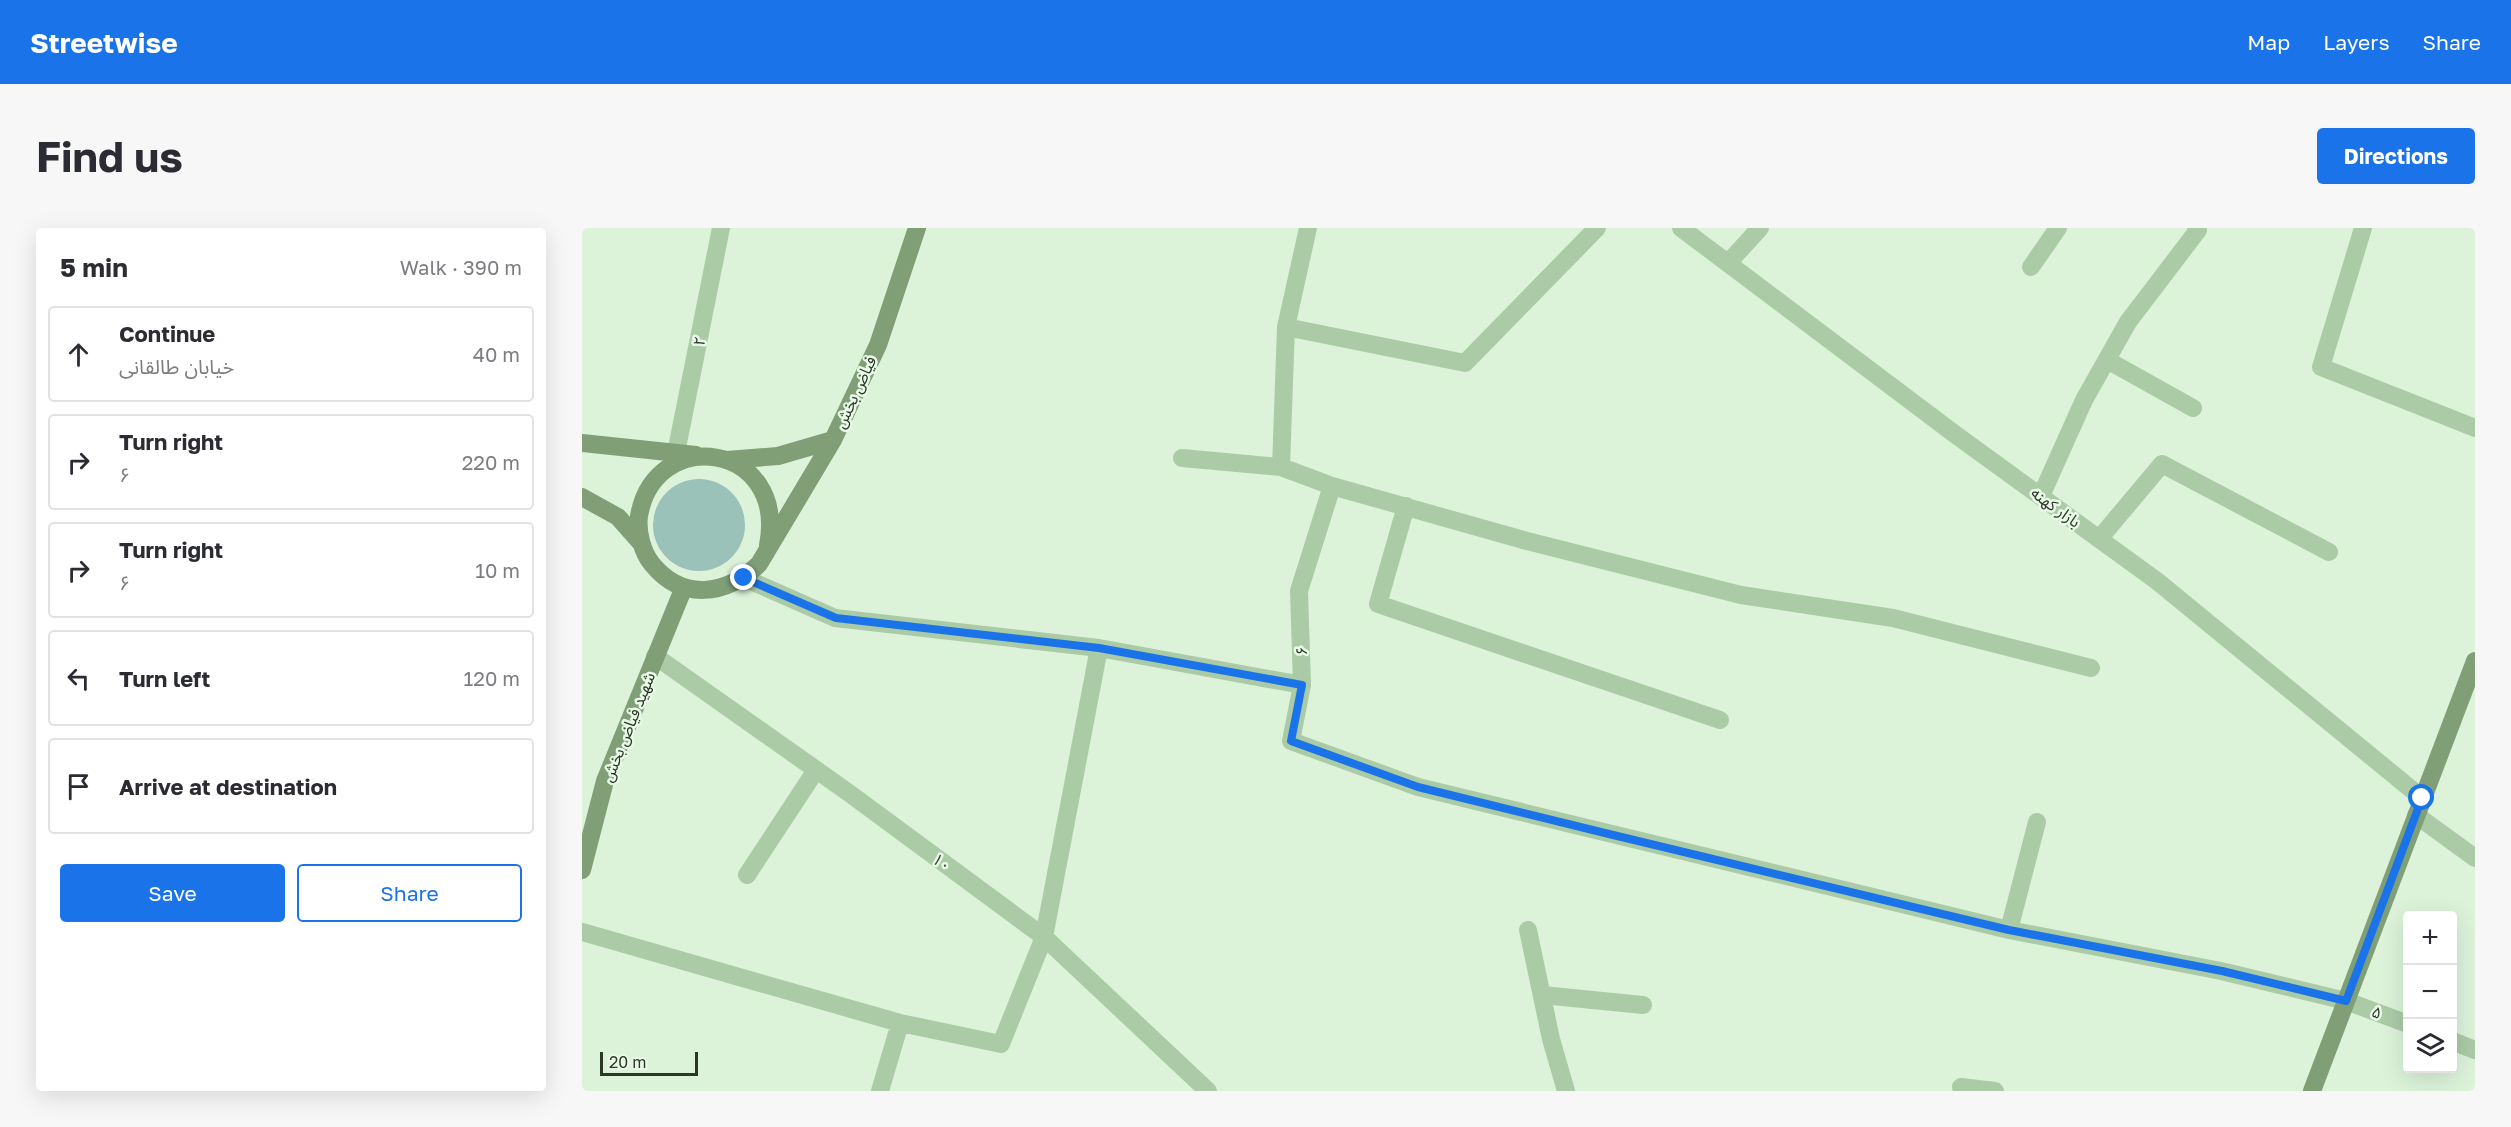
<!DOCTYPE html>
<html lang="en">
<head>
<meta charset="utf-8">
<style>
	:root { --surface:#fff; --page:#f7f7f7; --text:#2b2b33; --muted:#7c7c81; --line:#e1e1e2; --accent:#1a73e8 }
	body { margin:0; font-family:"Golos Text","Noto Sans Arabic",sans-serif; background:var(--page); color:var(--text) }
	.controls { position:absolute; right:18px; bottom:18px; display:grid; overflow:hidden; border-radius:6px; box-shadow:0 6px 24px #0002 }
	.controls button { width:54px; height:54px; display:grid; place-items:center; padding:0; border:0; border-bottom:2px solid var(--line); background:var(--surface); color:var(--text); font:30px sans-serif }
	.scale { position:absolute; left:18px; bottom:15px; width:98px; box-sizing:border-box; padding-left:6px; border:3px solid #2c3727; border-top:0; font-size:16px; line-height:21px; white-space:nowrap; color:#2c3727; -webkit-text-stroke:4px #e8fae7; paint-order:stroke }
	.stop { position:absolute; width:18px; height:18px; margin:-14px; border:4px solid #1a73e8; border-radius:50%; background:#fff }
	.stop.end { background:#1a73e8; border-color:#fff; box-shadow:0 2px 6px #0008 }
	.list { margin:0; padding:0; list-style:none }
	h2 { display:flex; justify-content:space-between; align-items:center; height:78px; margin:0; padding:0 24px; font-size:26px }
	h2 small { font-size:20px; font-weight:400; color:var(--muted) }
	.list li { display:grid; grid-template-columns:39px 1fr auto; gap:18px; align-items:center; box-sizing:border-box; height:96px; margin:0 12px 12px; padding:0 12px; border:2px solid var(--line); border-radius:6px }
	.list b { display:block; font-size:22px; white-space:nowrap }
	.list p { margin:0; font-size:20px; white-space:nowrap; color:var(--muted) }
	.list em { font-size:20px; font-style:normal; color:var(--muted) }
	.actions { display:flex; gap:12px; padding:18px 24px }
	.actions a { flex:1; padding:14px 0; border:2px solid var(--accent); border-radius:6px; text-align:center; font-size:21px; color:var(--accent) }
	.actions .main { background:var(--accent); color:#fff }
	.icon { flex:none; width:33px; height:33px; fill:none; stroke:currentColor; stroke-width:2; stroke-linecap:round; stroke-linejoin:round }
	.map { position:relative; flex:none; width:1893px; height:863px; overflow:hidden; border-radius:6px }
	header { display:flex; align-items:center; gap:36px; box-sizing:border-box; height:84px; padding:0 30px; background:var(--accent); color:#fff }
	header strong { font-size:28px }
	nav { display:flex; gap:33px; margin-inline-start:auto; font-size:21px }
	.intro { display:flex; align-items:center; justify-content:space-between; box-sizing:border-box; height:144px; padding:0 36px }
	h1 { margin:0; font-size:42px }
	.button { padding:15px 27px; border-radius:6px; background:var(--accent); color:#fff; font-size:21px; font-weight:700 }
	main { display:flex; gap:36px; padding:0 36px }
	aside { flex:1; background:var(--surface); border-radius:6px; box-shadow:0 6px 24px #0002 }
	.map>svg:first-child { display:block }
	.green { fill:#9ac2b8 }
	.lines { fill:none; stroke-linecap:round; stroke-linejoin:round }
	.street { stroke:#abcba6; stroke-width:18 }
	.secondary { stroke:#809f77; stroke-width:18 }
	.route { stroke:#1a73e8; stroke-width:8 }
	.labels { text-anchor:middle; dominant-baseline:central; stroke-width:5; stroke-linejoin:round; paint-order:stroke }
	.street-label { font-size:16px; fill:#2c3727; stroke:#e8fae7 }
</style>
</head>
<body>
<header>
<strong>Streetwise</strong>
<nav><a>Map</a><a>Layers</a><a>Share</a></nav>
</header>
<div class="intro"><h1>Find us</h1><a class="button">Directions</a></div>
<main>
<aside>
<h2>5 min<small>Walk · 390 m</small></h2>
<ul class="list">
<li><svg class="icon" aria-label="ahead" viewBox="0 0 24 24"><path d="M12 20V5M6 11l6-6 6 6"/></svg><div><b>Continue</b><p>خیابان طالقانی</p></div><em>40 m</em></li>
<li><svg class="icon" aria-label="right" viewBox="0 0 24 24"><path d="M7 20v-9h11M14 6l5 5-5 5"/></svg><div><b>Turn right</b><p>۶</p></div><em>220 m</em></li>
<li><svg class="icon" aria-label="right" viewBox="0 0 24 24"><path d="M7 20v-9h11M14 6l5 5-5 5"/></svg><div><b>Turn right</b><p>۶</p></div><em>10 m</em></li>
<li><svg class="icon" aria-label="left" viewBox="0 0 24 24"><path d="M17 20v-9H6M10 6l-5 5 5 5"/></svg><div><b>Turn left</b></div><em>120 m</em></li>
<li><svg class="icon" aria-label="arrive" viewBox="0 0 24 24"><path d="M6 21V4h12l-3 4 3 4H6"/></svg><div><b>Arrive at destination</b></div></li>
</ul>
<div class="actions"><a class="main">Save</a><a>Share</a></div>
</aside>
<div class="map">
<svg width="1893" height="863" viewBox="0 0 1893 863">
	<rect width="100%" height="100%" fill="#dcf3da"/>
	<!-- green -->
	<path class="green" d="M71 297a46 46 0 1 1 92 0a46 46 0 1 1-92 0Z"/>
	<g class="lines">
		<!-- street -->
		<path class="street" d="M1099 0 1374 207 1575 353 1840 570
			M1781 0 1739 139 1893 200
			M1146 35 1178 0
			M1449 39 1476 0
			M704 99 883 135 1015 0
			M1525 132 1611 180
			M94 225 139 0
			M600 230 699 239 750 258 945 313 1159 367 1311 390 1509 440
			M699 239 704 99 726 0
			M750 258 717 363 720 457 709 513 836 559 1427 702 1639 743 1764 773 1826 796
			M1459 268 1502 172 1546 94 1616 2 1614 0
			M824 278 796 376 1138 492
			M1517 311 1580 236 1747 324
			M162 350 253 390 517 420 720 457
			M73 428 267 565 462 709 626 863
			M1834 587 1893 630
			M165 647 234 542
			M946 702 969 811 984 863
			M1427 702 1455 594
			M0 704 318 795 419 816 462 709 517 420
			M960 767 1061 777
			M1870 813 1893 822
			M1379 859 1413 863
			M298 863 318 795"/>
		<!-- secondary -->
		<path class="secondary" d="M0 215 114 227
			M145 232 196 228 251 212
			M0 269 36 289 59 315
			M186 317C206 215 73 196 57 288 55 303 60 324 70 336 101 374 144 367 177 336L251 212 296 117 335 0
			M0 642 23 553 102 359
			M1730 863 1893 433"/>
	</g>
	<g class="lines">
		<!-- route -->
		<path class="route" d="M162 350 254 390 517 420 720 457 709 513 836 559 1027 606 1427 702 1640 743 1764 773 1840 570"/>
	</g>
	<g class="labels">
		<!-- street labels -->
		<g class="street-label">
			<text transform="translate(117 113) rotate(-79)">۲</text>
			<text transform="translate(273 164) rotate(-65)">فیاض بخش</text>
			<text transform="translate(1474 279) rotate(36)">بازار کهنه</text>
			<text transform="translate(719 423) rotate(-92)">۶</text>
			<text transform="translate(46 499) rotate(-68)">شهید فیاض بخش</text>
			<text transform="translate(360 634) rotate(36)">۱۰</text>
			<text transform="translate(1795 784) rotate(21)">۵</text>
		</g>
	</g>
</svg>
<div class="controls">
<button>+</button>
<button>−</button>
<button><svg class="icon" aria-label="layers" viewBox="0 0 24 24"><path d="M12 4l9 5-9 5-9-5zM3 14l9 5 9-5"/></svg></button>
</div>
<div class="scale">20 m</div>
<div class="stop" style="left:1840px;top:570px"></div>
<div class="stop end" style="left:162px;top:350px"></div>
</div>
</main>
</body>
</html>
